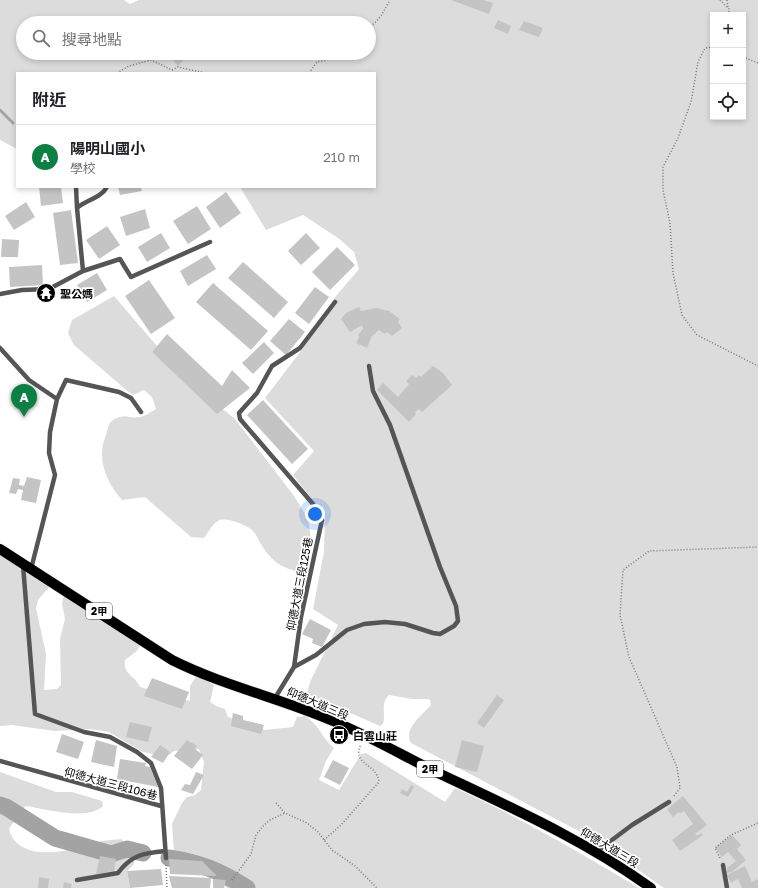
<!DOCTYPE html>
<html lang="zh-TW">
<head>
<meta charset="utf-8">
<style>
	:root { --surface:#fff; --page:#f2f2f2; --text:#202124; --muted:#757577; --line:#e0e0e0; --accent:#0b8043 }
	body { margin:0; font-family:"Golos Text","Noto Sans TC",sans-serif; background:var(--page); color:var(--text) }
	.controls { position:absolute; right:12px; top:12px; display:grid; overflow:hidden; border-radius:0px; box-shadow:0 2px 6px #0003 }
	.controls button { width:36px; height:36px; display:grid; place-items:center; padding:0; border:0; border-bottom:1px solid var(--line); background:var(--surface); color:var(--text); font:20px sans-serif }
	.you { position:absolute; left:315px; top:514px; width:14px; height:14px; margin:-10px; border:3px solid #fff; border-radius:50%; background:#1a73e8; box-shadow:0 0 0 6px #1a73e833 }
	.badge { display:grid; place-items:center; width:26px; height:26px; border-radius:50%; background:var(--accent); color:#fff; font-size:13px; font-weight:700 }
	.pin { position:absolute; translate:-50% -33px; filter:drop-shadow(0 1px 2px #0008) }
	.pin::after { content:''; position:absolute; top:21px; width:14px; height:12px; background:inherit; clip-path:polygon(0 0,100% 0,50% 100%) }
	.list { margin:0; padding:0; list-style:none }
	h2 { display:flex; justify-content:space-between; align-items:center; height:52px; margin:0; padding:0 16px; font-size:17px }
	h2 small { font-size:13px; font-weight:400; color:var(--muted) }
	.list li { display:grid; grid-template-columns:26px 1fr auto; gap:12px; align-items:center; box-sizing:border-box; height:64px; padding:0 16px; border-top:1px solid var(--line) }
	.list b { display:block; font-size:15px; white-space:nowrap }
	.list p { margin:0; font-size:13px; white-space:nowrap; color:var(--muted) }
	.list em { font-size:13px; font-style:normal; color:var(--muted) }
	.icon { flex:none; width:22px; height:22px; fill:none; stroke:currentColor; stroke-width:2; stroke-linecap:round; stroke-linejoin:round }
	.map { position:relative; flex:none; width:758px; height:888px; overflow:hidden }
	.search { position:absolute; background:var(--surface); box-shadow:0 2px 6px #0003; left:16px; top:16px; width:360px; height:44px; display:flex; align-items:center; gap:10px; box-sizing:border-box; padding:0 14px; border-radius:22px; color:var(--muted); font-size:15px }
	.panel { position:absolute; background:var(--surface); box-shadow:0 2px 6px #0003; left:16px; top:72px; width:360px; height:116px; border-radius:0px }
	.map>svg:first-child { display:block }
	.green { fill:#dcdcdc; fill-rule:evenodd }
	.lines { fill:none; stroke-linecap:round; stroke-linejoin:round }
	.stream { stroke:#a3a3a3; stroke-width:3 }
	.river { stroke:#a3a3a3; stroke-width:17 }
	.building { fill:#c4c4c4 }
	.primary-casing { stroke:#dbdbdb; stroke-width:11 }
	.path { stroke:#777; stroke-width:1.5; stroke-dasharray:1 2; stroke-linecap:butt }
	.service { stroke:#555; stroke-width:4.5 }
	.primary { stroke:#000; stroke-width:10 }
	.labels { text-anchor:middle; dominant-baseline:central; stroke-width:3.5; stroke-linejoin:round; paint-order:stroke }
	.shield { fill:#fff; stroke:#4c4c4c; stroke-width:1 }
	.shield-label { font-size:10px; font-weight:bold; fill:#000 }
	.poi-label { font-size:11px; font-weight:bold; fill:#000; stroke:#fff; text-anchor:start }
	.street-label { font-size:11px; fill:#000; stroke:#fff }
</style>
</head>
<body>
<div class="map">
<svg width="758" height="888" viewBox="0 0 758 888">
	<rect width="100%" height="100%" fill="#fff"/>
	<!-- green -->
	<path class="green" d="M0 0H124L130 4 139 0H758V888H664L594 839 411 743C403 729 422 715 431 705L430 700 428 699H412L389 695C380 704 386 714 383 724L380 726 307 694 310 682 338 625 313 609 324 552 325 516 293 475 314 451 265 398 301 351 336 296 359 269 354 252 338 238 303 215 266 230 240 187H375V73H17V149L0 140ZM713 15H743V117H713ZM23 23H369V53H23Z
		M114 296 157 346 152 352 235 419 294 496 308 519 311 538 305 566 299 571C282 570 269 558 261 544 258 540 256 533 252 530 247 525 224 516 218 521 212 524 208 533 204 538L191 537 145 497 122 500C106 482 96 458 106 435 107 431 108 426 110 423 120 412 130 419 139 417 144 417 151 412 156 409L152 397 144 390 133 395 125 389 74 345 68 333 72 320Z
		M0 554 45 582 49 587 38 600 36 608 46 654 44 690 57 689 61 685 60 639 65 619 62 603 64 595 135 640 140 646 137 651 125 660C123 675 135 675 140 687L190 701V686L196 677 204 679 214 685 210 702 216 706 225 709 228 717 265 730 293 727 297 717 305 716C321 727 321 737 334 748L326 761 319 780 339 790 361 754 366 753 445 802 455 788C519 817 579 852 639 888H227L200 869 186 864 174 852 172 824 182 803 187 797 195 795 201 790 204 762 199 749 174 751 166 757 143 752 109 732 90 729 55 731 12 725 0 726Z
		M0 772 56 792H72L102 801 103 806C88 821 46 809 26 806L20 811 9 829C16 858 55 854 78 848 86 846 94 842 102 841 108 840 115 840 121 839L134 851V864L127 871 130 888H0Z"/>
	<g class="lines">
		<!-- stream -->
		<path class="stream" d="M0 110 13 123"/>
		<!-- river -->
		<path class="river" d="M0 805 6 807 55 838 111 854 127 849 143 853
			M169 858C201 863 220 871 247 888"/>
	</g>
	<!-- building -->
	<path class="building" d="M451 0H483L493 3 489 14Z
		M498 20 511 26 508 34 494 28Z
		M524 21 543 28 539 37 519 30Z
		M178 53 189 54 178 66 172 59Z
		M39 187H61L63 203 41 206Z
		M118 187H141L142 191 120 195Z
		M226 192 241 213 220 228 206 207Z
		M26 202 35 217 14 230 5 216Z
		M197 206 211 229 188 244 173 221Z
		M145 209 150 228 126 236 120 217Z
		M71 210 78 263 60 265 53 213Z
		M107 226 120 245 99 259 86 240Z
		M161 233 170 248 147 262 138 247Z
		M306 233 320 248 301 265 288 251Z
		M2 239 19 240 18 257H1Z
		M337 247 355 265 330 290 312 272Z
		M207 255 216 269 188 286 180 271Z
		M243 262 288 302 274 318 228 278Z
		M42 265 43 285 10 287 9 267Z
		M97 273 107 290 87 302 77 285Z
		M149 280 175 318 151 334 125 296Z
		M213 283 268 331 251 350 196 302Z
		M315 287 329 297 309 324 295 313Z
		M359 307 361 311 377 308 389 311 400 319 398 322 402 328 392 336 387 332 385 334 379 330 372 336 367 348 356 343 359 337 358 335 363 329 362 325 350 332 341 319 346 313Z
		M289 319 305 332 286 355 270 341Z
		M167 334 222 386 232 370 250 388 217 414 152 352Z
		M264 342 274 353 253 374 242 363Z
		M433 366 443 373 452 385 422 412 419 409 415 412 416 414 409 422 377 390 383 383 398 397 409 384 406 381 412 375 416 378 419 375 421 377Z
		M263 400 308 449 292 464 247 415Z
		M27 477 41 480 36 503 21 500 23 490 18 489 16 494 9 493 13 478 20 479 19 485 24 486Z
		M310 619 331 630 322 647 312 643 313 639 302 634Z
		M152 678 189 692 182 709 144 696Z
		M497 695 504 700 484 728 477 723Z
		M233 713 243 716V720L264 725 261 734 231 726Z
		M130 722 152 727 148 742 126 737Z
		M62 734 84 742 78 759 56 752Z
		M96 740 117 746 114 767 91 762Z
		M187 740 197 746 195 749 203 755 192 769 174 756Z
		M462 740 484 746 477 772 455 767Z
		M160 745 170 752 163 763 151 757Z
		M120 759 146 763 145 766 150 767 158 787 117 779Z
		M333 760 349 768 340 785 324 777Z
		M196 772 204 775 193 794 181 790 185 784 190 785Z
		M411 785 414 787 408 797 400 793 402 789 407 792Z
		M683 796 707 825 695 834 697 836 701 833 703 835 680 851 672 840 693 824 684 811 680 814 679 812 673 817 667 809Z
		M732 835 741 845 737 849 746 860 732 872 727 873V868L736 861 728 852 722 857 715 848Z
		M100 856 116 859 114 871 96 874Z
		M169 859 202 861 217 876 170 874Z
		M745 866 752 882 758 879V888H742L738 879 731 883 727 875Z
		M161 869 163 885 130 888 127 871Z
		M169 876 211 878 210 888H172Z
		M39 877 49 879 48 888H38Z
		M213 879 226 880 224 888H213Z
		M64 882 72 884 71 888H63Z"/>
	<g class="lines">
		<!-- primary casing -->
		<g class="primary-casing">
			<path id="primary" d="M0 549 172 660C224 686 280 698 333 721 369 736 402 755 436 772 510 807 585 840 651 888"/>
		</g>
		<!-- path -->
		<path class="path" d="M720 0 729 9V15
			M727 0 728 8
			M369 29 381 16 390 0
			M713 47 705 48 698 62 691 102 678 138 663 167V190L670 223 673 273 682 315 697 335 758 366
			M743 57 758 63
			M117 73 129 66 151 60 172 70 178 67 205 73
			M214 73H217
			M309 73 317 62 327 60 334 53
			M674 796 680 788 677 767 629 657 620 615 623 570 649 551 758 547
			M276 803 285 813 307 823 318 832 332 850 355 866 377 888
			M324 840 340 826 379 782C377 763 351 765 361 744
			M720 858 715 848 731 835 758 823
			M166 865 167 888
			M232 880 251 854 256 835 263 826 270 820 285 813"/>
		<!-- service -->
		<path class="service" d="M76 187 77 208
			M83 271 77 208C86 200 101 198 107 187
			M0 294 22 290 49 289 83 271 120 259 131 277 210 242
			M0 348 29 380 57 399 50 432 49 453 55 475 31 569
			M57 399 66 380 119 392 131 398 141 412
			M23 565 35 714 84 732 110 737 137 752 151 763 161 788 166 858
			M294 667 316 655 347 630 364 624 385 622 405 624 433 633 440 634 454 626 458 621 456 606 440 567 390 425 373 391 369 366
			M275 698 294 667 301 617 322 520 313 504 240 419 239 413 257 393 272 366 300 348 335 302
			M0 761 161 806
			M596 852 632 825 669 802
			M723 865 727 888
			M77 880 118 873C131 855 144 853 165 851"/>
		<!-- primary -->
		<use href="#primary" class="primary"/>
	</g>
	<!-- icons -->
	<defs>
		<g id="temple-disc" transform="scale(1)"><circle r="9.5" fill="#000" stroke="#fff"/><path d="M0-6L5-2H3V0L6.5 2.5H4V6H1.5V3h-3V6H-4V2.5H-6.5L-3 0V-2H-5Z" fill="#fff"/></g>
		<g id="bus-disc" transform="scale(1)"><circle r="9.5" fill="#000" stroke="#fff"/><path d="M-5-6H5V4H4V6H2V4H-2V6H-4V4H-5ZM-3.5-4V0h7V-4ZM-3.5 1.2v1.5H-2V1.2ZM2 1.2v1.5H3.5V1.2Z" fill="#fff"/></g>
	</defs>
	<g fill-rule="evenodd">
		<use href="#temple-disc" x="46" y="293"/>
		<use href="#bus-disc" x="339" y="735"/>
	</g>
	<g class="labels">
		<!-- shield labels -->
		<g class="shield">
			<rect x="86" y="603" width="26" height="16" rx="3"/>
			<rect x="417" y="761" width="26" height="16" rx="3"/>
		</g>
		<g class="shield-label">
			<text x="99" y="611">2甲</text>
			<text x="430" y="769">2甲</text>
		</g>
		<!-- poi labels -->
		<g class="poi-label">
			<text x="60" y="293">聖公媽</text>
			<text x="353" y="735">白雲山莊</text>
		</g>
		<!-- street labels -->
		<g class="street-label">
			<text transform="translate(299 584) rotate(-79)">仰德大道三段125巷</text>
			<text transform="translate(318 703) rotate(23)">仰德大道三段</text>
			<text transform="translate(111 783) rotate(15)">仰德大道三段106巷</text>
			<text transform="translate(610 847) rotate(31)">仰德大道三段</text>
		</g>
	</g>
</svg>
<div class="controls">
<button>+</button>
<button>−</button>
<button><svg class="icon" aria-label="locate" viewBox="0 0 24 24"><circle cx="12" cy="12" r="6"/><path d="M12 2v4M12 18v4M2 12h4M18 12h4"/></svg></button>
</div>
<div class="you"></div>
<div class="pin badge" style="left:24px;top:417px">A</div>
<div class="search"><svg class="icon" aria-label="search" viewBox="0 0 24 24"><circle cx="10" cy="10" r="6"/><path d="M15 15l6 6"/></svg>搜尋地點</div>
<section class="panel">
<h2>附近<small></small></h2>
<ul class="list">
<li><span class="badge">A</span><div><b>陽明山國小</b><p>學校</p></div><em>210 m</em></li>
</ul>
</section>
</div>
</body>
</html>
